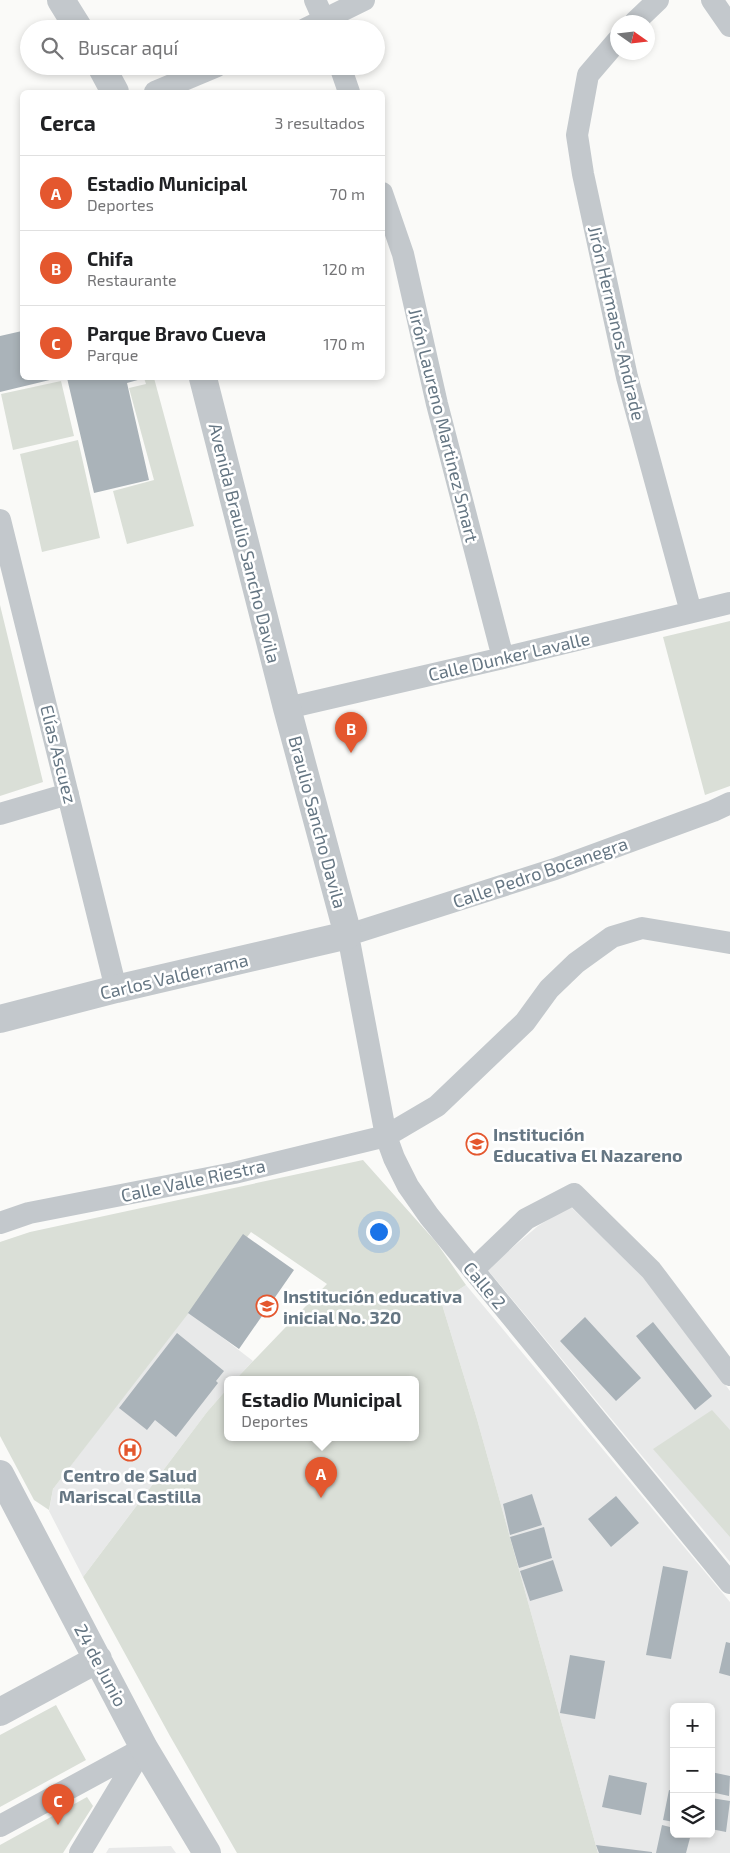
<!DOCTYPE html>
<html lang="es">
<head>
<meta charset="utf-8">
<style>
	:root { --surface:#fff; --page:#f6f6f6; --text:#202124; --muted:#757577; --line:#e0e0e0; --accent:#e4572e }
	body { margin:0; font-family:"Exo 2",sans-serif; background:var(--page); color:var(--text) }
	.controls { position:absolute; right:15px; bottom:15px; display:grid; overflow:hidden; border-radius:8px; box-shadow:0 2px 8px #0003 }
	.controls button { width:45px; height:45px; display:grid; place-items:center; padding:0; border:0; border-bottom:1px solid var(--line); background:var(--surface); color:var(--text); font:25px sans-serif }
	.compass { position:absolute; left:610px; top:15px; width:45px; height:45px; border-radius:50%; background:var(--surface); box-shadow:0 2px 8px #0003; rotate:104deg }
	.you { position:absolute; left:378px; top:1231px; width:18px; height:18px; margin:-12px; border:4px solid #fff; border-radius:50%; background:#1a73e8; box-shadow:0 0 0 8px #1a73e833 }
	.badge { display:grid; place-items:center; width:32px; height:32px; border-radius:50%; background:var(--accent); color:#fff; font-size:16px; font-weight:700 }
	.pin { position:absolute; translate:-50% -41px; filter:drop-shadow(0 1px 2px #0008) }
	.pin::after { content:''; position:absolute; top:26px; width:18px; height:15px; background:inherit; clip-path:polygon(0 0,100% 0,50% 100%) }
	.popup { position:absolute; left:224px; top:1376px; width:195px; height:65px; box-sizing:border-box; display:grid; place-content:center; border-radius:8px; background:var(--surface); filter:drop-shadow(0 1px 4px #0005); font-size:16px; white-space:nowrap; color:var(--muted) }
	.popup b { font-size:19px; color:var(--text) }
	.popup::after { content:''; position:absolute; left:50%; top:100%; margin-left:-10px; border:10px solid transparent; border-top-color:var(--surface) }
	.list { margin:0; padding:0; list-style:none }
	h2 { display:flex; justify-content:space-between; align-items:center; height:65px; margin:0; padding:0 20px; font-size:21px }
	h2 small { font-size:16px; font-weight:400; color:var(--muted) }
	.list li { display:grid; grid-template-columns:32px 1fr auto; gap:15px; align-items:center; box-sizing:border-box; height:75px; padding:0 20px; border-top:1px solid var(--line) }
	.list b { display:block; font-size:19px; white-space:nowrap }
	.list p { margin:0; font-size:16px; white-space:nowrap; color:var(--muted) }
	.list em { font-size:16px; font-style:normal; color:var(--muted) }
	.icon { flex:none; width:28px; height:28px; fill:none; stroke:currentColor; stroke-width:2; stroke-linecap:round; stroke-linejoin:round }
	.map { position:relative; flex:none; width:730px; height:1853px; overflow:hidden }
	.search { position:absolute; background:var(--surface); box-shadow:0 2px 8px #0003; left:20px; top:20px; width:365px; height:55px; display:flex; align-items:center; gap:12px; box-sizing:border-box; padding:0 18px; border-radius:28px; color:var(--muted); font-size:19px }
	.panel { position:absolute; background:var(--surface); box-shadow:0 2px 8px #0003; left:20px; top:90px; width:365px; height:290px; border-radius:8px }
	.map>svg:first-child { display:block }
	.built { fill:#e8e9e9; fill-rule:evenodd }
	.green { fill:#dadfd7 }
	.building { fill:#aab3b9 }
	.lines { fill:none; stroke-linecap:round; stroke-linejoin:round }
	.minor { stroke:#c3c8cc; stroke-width:22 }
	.tertiary { stroke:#c3c8cc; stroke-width:28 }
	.labels { text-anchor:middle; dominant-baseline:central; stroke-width:5; stroke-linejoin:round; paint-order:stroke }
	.street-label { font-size:18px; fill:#657683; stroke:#fff }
	.poi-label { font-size:18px; font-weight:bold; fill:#657683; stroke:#fff; text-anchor:start }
</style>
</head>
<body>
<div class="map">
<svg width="730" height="1853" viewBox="0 0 730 1853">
	<rect width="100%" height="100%" fill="#fafaf8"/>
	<!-- built -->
	<path class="built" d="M570 1206 651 1284 730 1391V1562L487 1269 538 1226Z
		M466 1285 730 1602V1853H598L477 1419 441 1301ZM674 1707H711V1834H674Z
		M188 1311 253 1361 236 1379H227V1389L207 1412 83 1577 49 1511 53 1489Z
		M171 1846 176 1853H106L109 1848Z"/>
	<!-- green -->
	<path class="green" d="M144 378H154L194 526 127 544 113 491 154 480 129 388 146 384Z
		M61 381 74 436 13 450 1 394Z
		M78 440 100 538 42 552 20 454Z
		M0 605 43 782 0 796Z
		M730 621V786L705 795 663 637Z
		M363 1160 436 1242 466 1285 441 1301 477 1419 598 1853H237L170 1736 83 1577 207 1412 227 1389V1437H415V1379H236L327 1284 251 1232 53 1489 49 1510 34 1500 0 1436V1242L30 1232Z
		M712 1410 730 1430V1537L653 1449Z
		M56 1705 86 1760 0 1807V1735Z
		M87 1797 93 1806 63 1853H0V1845Z"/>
	<!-- building -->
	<path class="building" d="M22 331V378H58L0 392V336Z
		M67 378H145L127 383 149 480 94 493Z
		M243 1234 294 1270 239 1349 188 1313Z
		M585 1317 641 1378 616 1401 560 1341Z
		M653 1322 712 1396 695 1410 636 1336Z
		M177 1333 224 1371 216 1381 218 1383 176 1437 155 1420 147 1430 119 1408Z
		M532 1494 542 1525 510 1535 503 1504Z
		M616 1496 639 1523 611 1547 588 1519Z
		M544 1527 552 1558 519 1568 510 1537Z
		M553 1560 563 1591 530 1601 520 1571Z
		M663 1566 688 1571 671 1659 646 1655Z
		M726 1642 730 1643V1676L719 1673Z
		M570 1655 605 1661 595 1719 560 1713Z
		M711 1772 730 1776 729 1796 711 1792Z
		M609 1775 647 1783 641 1815 602 1807Z
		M669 1790 674 1791V1822L663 1820Z
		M711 1798 730 1801 726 1832 711 1829Z
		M662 1825 674 1828V1834H691L686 1853H656Z
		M596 1845 652 1852V1853H599Z"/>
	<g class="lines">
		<!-- minor -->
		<path class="minor" d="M315 0 328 29
			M712 0 730 26
			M635 22 658 0
			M305 29 364 0
			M618 40 588 75 577 135 583 174 627 377 691 612
			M340 66 349 92
			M155 92 217 66
			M382 193 403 254 437 404 503 658
			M0 520 116 989
			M287 708 503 658 730 603
			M730 803 713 811 555 869 348 935 386 1136 394 1158 408 1186 429 1216 730 1583
			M0 814 68 794
			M0 1223 29 1213 234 1173 386 1136 437 1106 525 1022 549 989 576 963 612 937 642 928 730 943
			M473 1270 526 1219 574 1194 651 1270 730 1375
			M0 1826 144 1748
			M80 1853 143 1748"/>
		<!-- tertiary -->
		<path class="tertiary" d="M61 0 79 29
			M101 66 115 92
			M0 1019 116 989 348 935 287 708 203 378
			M0 1474 144 1748 207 1853
			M0 1712 98 1659"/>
	</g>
	<!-- icons -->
	<defs>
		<g id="school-ring" transform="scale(1.125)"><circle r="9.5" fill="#fff" stroke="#e4572e" stroke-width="1.5"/><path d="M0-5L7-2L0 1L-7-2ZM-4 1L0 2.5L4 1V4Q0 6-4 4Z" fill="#e4572e"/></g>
		<g id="hospital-ring" transform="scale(1.125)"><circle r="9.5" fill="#fff" stroke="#e4572e" stroke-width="1.5"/><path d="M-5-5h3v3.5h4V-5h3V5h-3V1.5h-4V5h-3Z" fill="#e4572e"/></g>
	</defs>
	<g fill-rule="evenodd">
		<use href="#school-ring" x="477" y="1144"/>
		<use href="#school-ring" x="267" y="1306"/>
		<use href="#hospital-ring" x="130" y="1450"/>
	</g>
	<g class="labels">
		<!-- street labels -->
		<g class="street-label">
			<text transform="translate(617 323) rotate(77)">Jirón Hermanos Andrade</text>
			<text transform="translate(444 425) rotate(76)">Jirón Laureno Martinez Smart</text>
			<text transform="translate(245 543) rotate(76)">Avenida Braulio Sancho Davila</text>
			<text transform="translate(509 656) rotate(-13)">Calle Dunker Lavalle</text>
			<text transform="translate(59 754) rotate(76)">Elías Ascuez</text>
			<text transform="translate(318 822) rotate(75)">Braulio Sancho Davila</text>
			<text transform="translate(540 872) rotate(-19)">Calle Pedro Bocanegra</text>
			<text transform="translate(174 976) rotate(-13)">Carlos Valderrama</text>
			<text transform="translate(193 1180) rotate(-12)">Calle Valle Riestra</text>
			<text transform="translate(485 1285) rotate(50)">Calle 2</text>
			<text transform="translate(101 1665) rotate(62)">24 de Junio</text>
		</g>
		<!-- poi labels -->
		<g class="poi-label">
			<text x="493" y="1134">Institución<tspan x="493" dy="21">Educativa El Nazareno</tspan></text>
			<text x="283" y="1296">Institución educativa<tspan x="283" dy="21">inicial No. 320</tspan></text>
			<text x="130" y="1475" text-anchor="middle">Centro de Salud<tspan x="130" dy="21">Mariscal Castilla</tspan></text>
		</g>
	</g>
</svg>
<div class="controls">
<button>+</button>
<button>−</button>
<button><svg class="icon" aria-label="layers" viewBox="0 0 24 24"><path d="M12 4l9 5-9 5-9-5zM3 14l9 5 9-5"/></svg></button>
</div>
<svg class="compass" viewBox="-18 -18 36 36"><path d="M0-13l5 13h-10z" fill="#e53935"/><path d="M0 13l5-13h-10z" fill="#757577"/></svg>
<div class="you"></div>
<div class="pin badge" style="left:321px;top:1498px">A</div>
<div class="popup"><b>Estadio Municipal</b>Deportes</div>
<div class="pin badge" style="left:351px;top:753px">B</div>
<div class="pin badge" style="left:58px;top:1825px">C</div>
<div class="search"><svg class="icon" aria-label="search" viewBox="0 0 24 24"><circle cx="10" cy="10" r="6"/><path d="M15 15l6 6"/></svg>Buscar aquí</div>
<section class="panel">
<h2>Cerca<small>3 resultados</small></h2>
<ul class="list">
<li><span class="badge">A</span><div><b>Estadio Municipal</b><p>Deportes</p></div><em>70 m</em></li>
<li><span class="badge">B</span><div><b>Chifa</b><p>Restaurante</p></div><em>120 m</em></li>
<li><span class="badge">C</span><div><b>Parque Bravo Cueva</b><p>Parque</p></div><em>170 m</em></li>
</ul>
</section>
</div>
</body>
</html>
